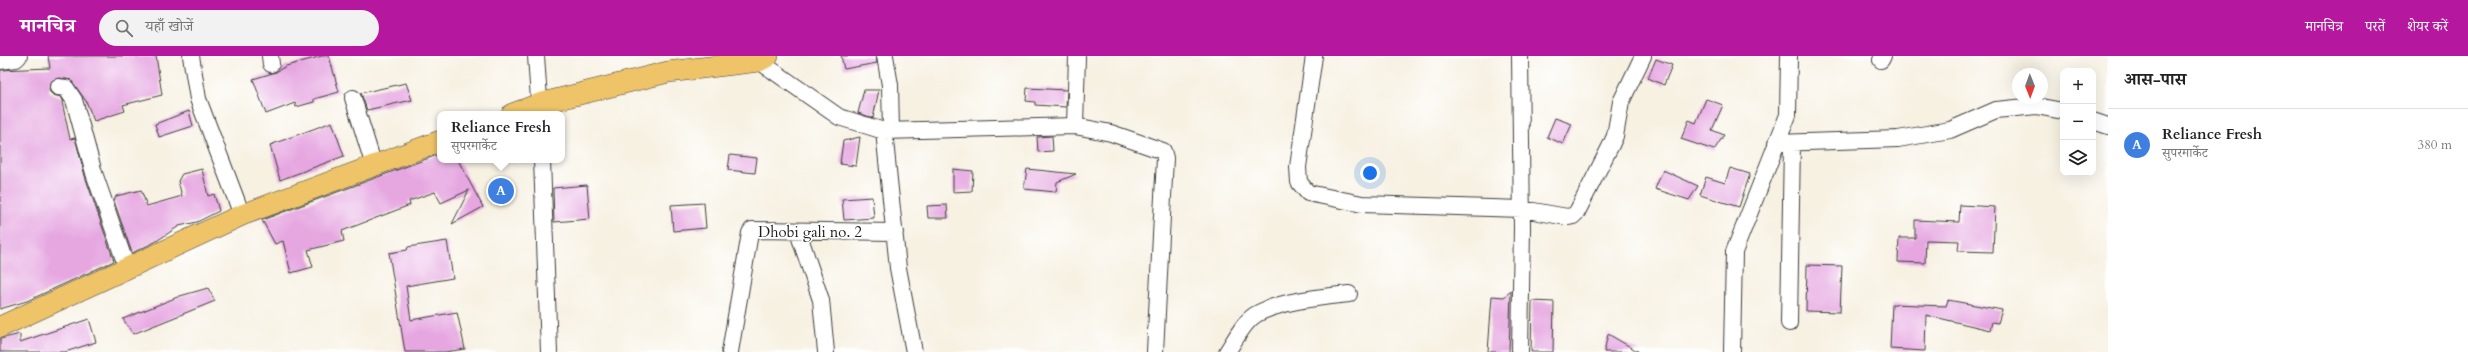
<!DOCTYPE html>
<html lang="hi">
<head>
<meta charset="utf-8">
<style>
	:root { --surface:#fff; --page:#f2f2f2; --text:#222; --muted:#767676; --line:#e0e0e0; --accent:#b5179e }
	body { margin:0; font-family:Cardo,"Noto Serif Devanagari",serif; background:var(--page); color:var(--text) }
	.controls { position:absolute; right:12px; top:12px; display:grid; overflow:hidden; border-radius:8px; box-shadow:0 4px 16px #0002 }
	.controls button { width:36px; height:36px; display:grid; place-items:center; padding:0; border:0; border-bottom:1px solid var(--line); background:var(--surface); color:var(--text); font:20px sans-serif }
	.compass { position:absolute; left:2012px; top:12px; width:36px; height:36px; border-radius:50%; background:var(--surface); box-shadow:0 4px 16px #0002; rotate:179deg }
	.you { position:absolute; left:1370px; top:117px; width:14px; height:14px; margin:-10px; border:3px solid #fff; border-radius:50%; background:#1a73e8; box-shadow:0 0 0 6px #1a73e833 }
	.badge { display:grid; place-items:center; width:26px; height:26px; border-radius:50%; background:var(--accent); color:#fff; font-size:13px; font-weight:700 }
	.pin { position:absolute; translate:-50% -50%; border:2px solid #fff; box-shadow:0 1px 4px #0006 }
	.popup { position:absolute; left:437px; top:55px; width:128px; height:52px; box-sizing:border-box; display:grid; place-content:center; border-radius:8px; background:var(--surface); filter:drop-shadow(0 1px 3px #0005); font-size:13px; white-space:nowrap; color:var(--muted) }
	.popup b { font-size:15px; color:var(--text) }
	.popup::after { content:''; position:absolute; left:50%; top:100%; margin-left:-8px; border:8px solid transparent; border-top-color:var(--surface) }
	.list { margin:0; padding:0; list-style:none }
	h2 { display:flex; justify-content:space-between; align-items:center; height:52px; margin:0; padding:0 16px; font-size:17px }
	h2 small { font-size:13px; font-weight:400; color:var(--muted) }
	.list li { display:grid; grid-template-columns:26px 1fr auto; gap:12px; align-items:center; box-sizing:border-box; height:72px; padding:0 16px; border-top:1px solid var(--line) }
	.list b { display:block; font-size:15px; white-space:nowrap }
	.list p { margin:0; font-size:13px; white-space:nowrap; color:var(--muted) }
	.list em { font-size:13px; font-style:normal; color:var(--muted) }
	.icon { flex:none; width:22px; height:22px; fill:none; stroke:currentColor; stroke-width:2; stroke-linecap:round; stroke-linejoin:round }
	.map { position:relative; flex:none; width:2108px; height:296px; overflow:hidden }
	header { display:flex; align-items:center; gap:24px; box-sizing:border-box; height:56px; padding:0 20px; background:var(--accent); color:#fff }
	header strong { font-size:19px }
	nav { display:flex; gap:22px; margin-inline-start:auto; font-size:14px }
	.search { width:280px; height:36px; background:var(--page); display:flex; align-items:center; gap:10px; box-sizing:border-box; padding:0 14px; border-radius:22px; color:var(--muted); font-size:15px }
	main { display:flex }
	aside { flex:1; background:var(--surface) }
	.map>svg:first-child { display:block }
	.building { fill:#e6a7e1 }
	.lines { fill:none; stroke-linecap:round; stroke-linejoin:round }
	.minor-casing { stroke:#3d3c3a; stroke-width:18 }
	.major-casing { stroke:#3d3c3a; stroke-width:22 }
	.minor { stroke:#fff; stroke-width:16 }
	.major { stroke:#efc469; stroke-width:21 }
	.labels { text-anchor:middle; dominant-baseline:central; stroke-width:3; stroke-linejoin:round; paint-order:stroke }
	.street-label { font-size:15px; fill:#1c1c1c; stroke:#fff }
</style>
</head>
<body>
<header>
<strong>मानचित्र</strong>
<div class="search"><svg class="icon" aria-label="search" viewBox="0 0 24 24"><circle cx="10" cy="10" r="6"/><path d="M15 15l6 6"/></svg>यहाँ खोजें</div>
<nav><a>मानचित्र</a><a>परतें</a><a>शेयर करें</a></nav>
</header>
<main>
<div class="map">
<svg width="2108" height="296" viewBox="0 0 2108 296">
	<rect width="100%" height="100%" fill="#fff"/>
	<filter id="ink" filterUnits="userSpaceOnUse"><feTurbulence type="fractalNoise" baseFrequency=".025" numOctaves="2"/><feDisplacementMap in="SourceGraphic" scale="8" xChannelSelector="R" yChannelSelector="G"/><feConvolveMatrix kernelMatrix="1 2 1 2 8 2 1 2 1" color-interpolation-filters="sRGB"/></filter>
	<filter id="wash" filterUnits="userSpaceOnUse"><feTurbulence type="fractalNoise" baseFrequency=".012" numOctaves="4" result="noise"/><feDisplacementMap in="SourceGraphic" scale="16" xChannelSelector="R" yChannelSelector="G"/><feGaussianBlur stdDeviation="0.9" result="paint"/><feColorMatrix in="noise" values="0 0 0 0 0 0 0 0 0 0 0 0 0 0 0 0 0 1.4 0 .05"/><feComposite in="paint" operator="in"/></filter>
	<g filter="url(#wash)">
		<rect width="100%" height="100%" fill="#f7f1e2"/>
		<g id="blocks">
			<!-- building -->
			<path class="building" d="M48 0H156L162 39 123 49 125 55 94 65 86 45 71 24 59 22 50 26 49 35 53 39 61 41 64 46H62L70 83 75 82 85 120 114 205 27 245 0 253V14L50 12Z
				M322 0H329L339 36 314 43V46L296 51 295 47 266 58 253 23 276 16 286 10Z
				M841 0H876L877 7 844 13Z
				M1656 3 1672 9 1664 29 1648 22Z
				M406 27 412 44 367 54 361 37Z
				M1027 32 1067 34 1066 51 1035 49V46L1026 45Z
				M864 34H879L873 62 858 57Z
				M1706 43 1723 49 1712 74 1724 79 1714 94 1681 83 1689 64 1696 67Z
				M189 55 193 70 159 81 155 68Z
				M1555 62 1572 68 1563 88 1547 81Z
				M332 66 344 100 280 124 270 89Z
				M1052 80 1053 95 1038 96 1037 81Z
				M860 81 856 110 840 108 843 85Z
				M440 98V104H458L483 151 452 168 469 134 441 147 435 136 409 145 410 149 342 175 344 185 308 194 313 211 291 217 283 185 275 188 262 164Z
				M730 99 757 102 755 117 728 114Z
				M1730 112 1750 118 1739 151 1700 139 1706 121 1725 127Z
				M202 113 208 140 214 138 219 155 197 166 179 170 155 186 132 197 114 145 116 140 141 134 147 150 182 140 178 125 182 118Z
				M953 113 973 115 972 135 953 136Z
				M1027 113 1047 115 1076 118 1057 126 1056 136 1024 133Z
				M1663 114 1698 130 1689 144 1655 133Z
				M587 129 590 163 554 166 553 132Z
				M872 141 874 162 844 164 842 143Z
				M704 147 706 172 673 175 671 149Z
				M947 149 948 162H928L927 150Z
				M1960 149 1995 151 1993 196 1958 195 1959 185 1926 184 1925 207 1898 206 1899 182H1915V164L1959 166Z
				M447 185 453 222 406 230 411 264 457 256 465 293 445 296H405L389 197 407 194 408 191Z
				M1807 209 1842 210 1840 256 1806 255Z
				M208 232 215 245 133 278 123 263 180 240Z
				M1511 235 1509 296H1488L1492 240 1504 241Z
				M1948 244 2002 254 1998 267 1992 266 1990 274 1926 259 1925 295 1890 293 1892 248 1946 250Z
				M1532 245 1554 246 1553 296H1531Z
				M89 263 96 286 65 296H0V283L20 278V286Z
				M1608 278 1639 296H1604Z"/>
		</g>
	</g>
	<g filter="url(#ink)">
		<use href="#blocks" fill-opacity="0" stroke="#3d3c3a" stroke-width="1"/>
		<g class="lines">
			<!-- minor casing -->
			<g class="minor-casing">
				<path id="minor" d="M191 0 198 43 242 159
					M270 0 271 8
					M536 0 540 58
					M757 0 759 5 839 61 884 75 1075 70 1077 0
					M885 0 890 29 891 73
					M1314 0 1298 111 1299 126 1308 137 1362 148 1522 153 1567 161 1573 160 1577 156 1611 89 1615 80 1621 46 1643 0
					M1520 0 1522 172 1520 296
					M1881 4 1883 0
					M0 5 16 3 19 0
					M58 31 66 32 74 44 94 117 127 212
					M353 42 374 110
					M2093 65 2108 70
					M1075 70 1111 77 1163 95 1165 102 1155 296
					M884 75 898 212 914 296
					M1776 87 1898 83 1950 74 1996 54 2036 50 2063 55
					M542 104 549 296
					M798 176 821 244 826 296
					M1789 267 1792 87
					M730 296 750 177 752 174 895 176
					M1227 296C1235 284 1243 267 1255 259 1279 245 1322 241 1349 238
					M1732 296 1734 196 1788 59 1789 0"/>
			</g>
			<!-- major casing -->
			<g class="major-casing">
				<path id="major" d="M512 58 539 48 668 16 759 5 768 0
					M0 271 242 159 440 85"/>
			</g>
			<!-- minor -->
			<use href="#minor" class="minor"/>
			<!-- major -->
			<use href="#major" class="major"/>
		</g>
	</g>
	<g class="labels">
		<!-- street labels -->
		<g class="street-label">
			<text x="810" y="176">Dhobi gali no. 2</text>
		</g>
	</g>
</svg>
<div class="controls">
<button>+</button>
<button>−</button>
<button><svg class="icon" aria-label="layers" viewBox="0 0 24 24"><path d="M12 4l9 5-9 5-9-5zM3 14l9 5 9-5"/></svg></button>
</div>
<svg class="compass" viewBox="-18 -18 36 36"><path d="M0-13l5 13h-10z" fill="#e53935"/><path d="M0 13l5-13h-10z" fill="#767676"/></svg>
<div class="you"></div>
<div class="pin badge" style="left:501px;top:135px;background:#3f7fe0">A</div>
<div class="popup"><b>Reliance Fresh</b>सुपरमार्केट</div>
</div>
<aside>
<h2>आस-पास<small></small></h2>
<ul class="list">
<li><span class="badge" style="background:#3f7fe0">A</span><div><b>Reliance Fresh</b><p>सुपरमार्केट</p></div><em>380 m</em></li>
</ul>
</aside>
</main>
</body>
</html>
